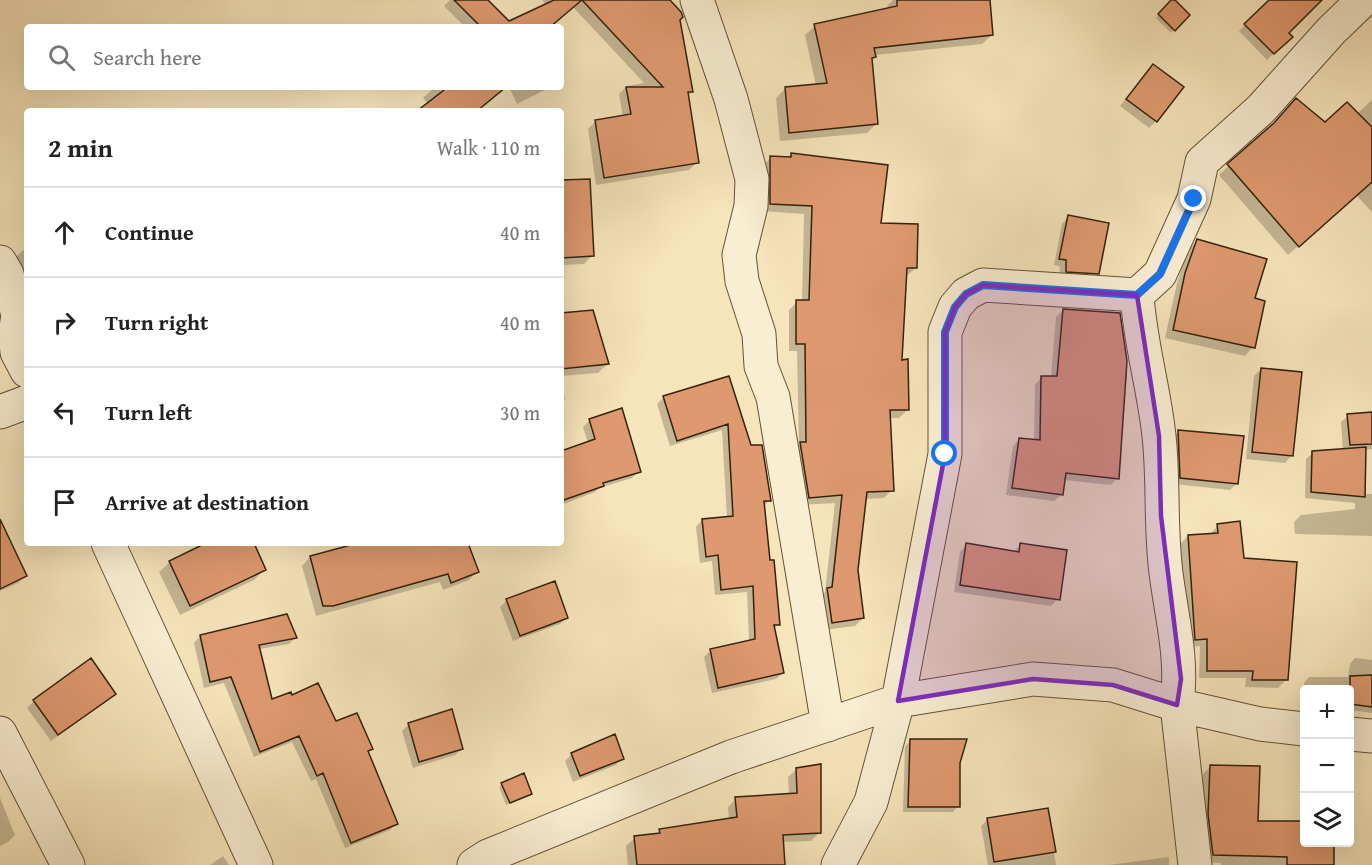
<!DOCTYPE html>
<html lang="en">
<head>
<meta charset="utf-8">
<style>
	:root { --surface:#fff; --page:#f2f2f2; --text:#222; --muted:#767676; --line:#e0e0e0 }
	body { margin:0; font-family:"Gentium Book Plus",serif; background:var(--page); color:var(--text) }
	.controls { position:absolute; right:18px; bottom:18px; display:grid; overflow:hidden; border-radius:6px; box-shadow:0 6px 24px #0002 }
	.controls button { width:54px; height:54px; display:grid; place-items:center; padding:0; border:0; border-bottom:2px solid var(--line); background:var(--surface); color:var(--text); font:30px sans-serif }
	.stop { position:absolute; width:18px; height:18px; margin:-14px; border:4px solid #1a73e8; border-radius:50%; background:#fff }
	.stop.end { background:#1a73e8; border-color:#fff; box-shadow:0 2px 6px #0008 }
	.list { margin:0; padding:0; list-style:none }
	h2 { display:flex; justify-content:space-between; align-items:center; height:78px; margin:0; padding:0 24px; font-size:26px }
	h2 small { font-size:20px; font-weight:400; color:var(--muted) }
	.list li { display:grid; grid-template-columns:39px 1fr auto; gap:18px; align-items:center; box-sizing:border-box; height:90px; padding:0 24px; border-top:2px solid var(--line) }
	.list b { display:block; font-size:22px; white-space:nowrap }
	.list em { font-size:20px; font-style:normal; color:var(--muted) }
	.icon { flex:none; width:33px; height:33px; fill:none; stroke:currentColor; stroke-width:2; stroke-linecap:round; stroke-linejoin:round }
	.map { position:relative; flex:none; width:1372px; height:865px; overflow:hidden }
	.search { position:absolute; background:var(--surface); box-shadow:0 6px 24px #0002; left:24px; top:24px; width:540px; height:66px; display:flex; align-items:center; gap:15px; box-sizing:border-box; padding:0 21px; border-radius:6px; color:var(--muted); font-size:22px }
	.panel { position:absolute; background:var(--surface); box-shadow:0 6px 24px #0002; left:24px; top:108px; width:540px; height:438px; border-radius:6px }
	.map>svg:first-child { display:block }
	.shadow { fill:#0003 }
	.building { fill:#de9970; stroke:#34220b; stroke-width:1.5 }
	.lines { fill:none; stroke-linecap:round; stroke-linejoin:round }
	.minor-casing { stroke:#645237; stroke-width:35 }
	.minor { stroke:#f9edd2; stroke-width:33 }
	.route { stroke:#1a73e8; stroke-width:8 }
	.marked { fill:#7b2cbf; fill-opacity:0.2; stroke:#7b2cbf; stroke-width:4.5; stroke-linejoin:round }
</style>
</head>
<body>
<div class="map">
<svg width="1372" height="865" viewBox="0 0 1372 865">
	<rect width="100%" height="100%" fill="#f6e4ba"/>
	<filter id="stains"><feTurbulence type="fractalNoise" baseFrequency=".00333" numOctaves="4"/><feColorMatrix values="0 0 0 0 .2 0 0 0 0 .09 0 0 0 0 .02 0 0 0 .5 -.17"/></filter>
	<radialGradient id="worn" r=".72"><stop offset=".6" stop-color="#630" stop-opacity="0"/><stop offset="1" stop-color="#630" stop-opacity=".3"/></radialGradient>
	<!-- shadow -->
	<path class="shadow" d="M450 0H486L509 23 546 5 542 0H668L678 19 692 92 687 96 697 162 689 170 596 185 588 129 596 121 623 117 619 94 627 86 644 83 573 7 549 27H465L444 6Z
		M893 0H988L992 35 982 44 875 55 871 60 876 124 867 133 780 141 776 98 785 89 816 86 805 35 815 26 888 9 887 6Z
		M1173 0 1188 15 1171 33 1156 18Z
		M1263 8 1290 37 1267 60 1239 31Z
		M1153 66 1156 121 1149 128 1120 106Z
		M435 87H505L477 111H418L428 104 423 98Z
		M509 87H551L517 104Z
		M1372 100V212L1356 195 1288 255 1219 175 1269 129 1326 124 1357 114Z
		M791 154 879 225 916 268 906 276 901 361 908 409 899 418H889L892 490 884 498 865 499 857 570 863 618 855 626 824 630 820 597 825 592 835 503 801 505 792 452 799 445 797 351H789V310L797 302H802L804 214 762 211 763 166 771 157 787 158Z
		M561 182 592 256 584 264 561 265Z
		M1068 217 1098 273 1091 280 1059 278 1060 267 1054 265 1062 224Z
		M1197 241 1253 300V347L1245 356 1165 338 1177 283 1188 249Z
		M27 249V286L16 257 22 251Z
		M1063 310 1117 478 1111 485 1064 480 1061 495 1054 501 1006 495 1013 446 1020 439 1034 441 1035 384 1042 377H1051L1056 317Z
		M561 315 607 364 598 373 561 376 565 399 561 404Z
		M1261 369 1291 456 1285 463 1246 459 1254 376Z
		M728 378 750 447 770 500 763 507 778 624 773 629 783 673 776 679 712 693 704 657 711 650 749 641 747 592 715 595 712 561 700 563 696 527 702 520 727 518 722 430 670 446 657 404 664 397Z
		M1372 414V449L1364 450V494H1372V536L1295 534 1294 522 1301 515 1355 509V503L1305 498 1306 459 1313 453 1343 450 1341 422 1348 416Z
		M590 420 639 471 632 478 599 488 595 492 561 505V453L588 443 583 427Z
		M1179 431 1237 483 1230 490 1174 484 1172 438Z
		M1218 525 1243 559 1286 680 1278 688 1245 687 1246 678H1199L1200 646 1188 647 1180 544 1188 536 1210 535Z
		M0 528 25 576 18 583 0 591Z
		M209 543H252L264 570 254 580 180 615 159 572 170 562Z
		M356 543H466L477 572 469 580 443 590 440 582 316 616 302 566 310 557 356 545Z
		M966 545 1013 552 1021 545 1058 599 1051 606 954 592 960 552Z
		M507 600 566 618 560 624 513 641 500 607Z
		M200 636 296 637 289 644 259 649 271 701 291 697 335 723 371 749 367 753 396 823 390 830 345 848 316 779 311 781 292 742 254 757 224 683 204 688 194 643Z
		M1355 658 1372 660V713L1350 710V690H1304V703V683L1309 677H1348L1350 664Z
		M114 694 51 741 27 708 34 701Z
		M409 724 462 749 455 755 413 768 402 731Z
		M911 741 959 763 958 806 953 812H903L905 746Z
		M572 754 622 758 616 765 573 782 565 761Z
		M1211 766 1256 823 1304 842H1333V865H1221V863L1205 862 1201 823 1203 774Z
		M797 769 820 832 811 841 782 842 783 865H628L626 846 635 838 655 835 660 831 729 820 728 807 736 799 789 795 788 777Z
		M502 784 530 794 506 805 499 787Z
		M0 798 15 835 8 842 0 846Z
		M1047 809 1056 865H988L981 826 987 820Z
		M223 856 229 865H210Z
		M1169 857V865H1109Z"/>
	<!-- building -->
	<path class="building" d="M454 0H488L509 21 554 0H670L681 12 683 17 680 20 693 92H688L699 163 604 178 595 120 631 114 626 87H663L582 0 550 27H481Z
		M897 0H990L993 35 874 48 876 57 872 58 878 124 789 133 785 87 827 83 814 24 897 6Z
		M1171 0H1175L1190 15 1175 31 1158 14Z
		M1269 0H1322L1289 33 1293 37 1274 54 1244 24Z
		M1153 64 1184 87 1157 122 1126 99Z
		M448 87H506L477 111H417Z
		M1296 98 1325 122 1347 102 1372 127V182L1299 247 1227 164 1274 123Z
		M791 153 888 165 881 223 918 224 917 268H907L902 360 908 359 909 410H890L894 491 867 492 858 570 864 618 832 623 827 588 832 587 842 495 809 498 800 442H806L805 344H796V300H809L812 206 770 204V156L791 157Z
		M590 179 594 256 561 258V180Z
		M1068 215 1109 223 1099 274 1066 272V260L1059 259Z
		M1197 239 1267 259 1255 298 1265 301 1255 348 1173 330 1185 273Z
		M1063 309 1120 313 1127 361 1119 479 1066 473 1063 495 1012 488 1019 438 1040 440 1041 376H1057Z
		M593 310 609 364 561 369V313Z
		M1261 368 1302 372 1293 456 1252 452Z
		M729 376 751 445H762L771 501H764L770 560H774L780 625H774L784 673 718 688 710 649 755 639 753 586 721 590 718 555 706 557 702 519 733 516 728 424 677 441 663 396Z
		M622 408 641 472 603 483 604 486 561 501V451L595 439 589 419Z
		M1372 412V444L1350 445 1347 414Z
		M1178 430 1244 436 1238 484 1180 478Z
		M1366 447 1365 497 1311 492 1312 451Z
		M0 519 27 576 0 589Z
		M1240 521 1244 558 1297 562 1288 680H1252L1253 671H1207V639L1195 640 1188 535 1218 533 1217 524Z
		M206 543H254L266 570 190 606 169 561Z
		M358 543H468L479 572 451 583 448 574 333 606H323L310 556Z
		M966 543 1019 552 1020 543 1067 550 1060 600 960 585Z
		M555 581 568 618 520 636 506 599Z
		M287 614 297 638 259 645 272 699 291 692 292 695 318 683 336 721 357 713 373 749 368 751 398 824 351 843 323 773 317 776 299 736 260 752 231 677 210 682 200 635Z
		M91 658 116 694 58 735 33 700Z
		M1372 675V707L1350 704V676Z
		M452 709 463 749 419 762 408 723Z
		M615 734 624 759 580 776 571 753Z
		M910 739H967L960 763V807H908Z
		M821 764V833L783 835 785 865H637L634 836 660 833 659 829 737 817 735 797 797 793 796 768Z
		M1210 765 1260 766 1258 821H1305V843H1334V865H1287V857L1213 855 1208 814Z
		M524 773 532 794 510 803 501 783Z
		M1048 808 1056 852 994 862 987 818Z"/>
	<g class="lines">
		<!-- minor casing -->
		<g class="minor-casing">
			<path id="minor" d="M697 0 731 99 752 179 751 206 739 255 742 281 759 334 761 366 773 397 828 725
				M0 262 7 274 18 315 15 334 17 352 27 371
				M0 412 27 402
				M108 543 256 865
				M0 733 68 865
				M1350 734 1372 736
				M474 865 488 856 731 757 898 701 1033 679 1113 685 1177 705 1260 724 1304 729
				M838 865 871 802 898 701 945 454V332L955 307 966 294 983 285 1137 295
				M1195 865 1177 705C1183 657 1172 620 1166 573 1160 527 1164 481 1159 436 1154 388 1140 343 1137 295L1160 274 1194 199 1202 162 1261 109 1331 31 1363 0"/>
		</g>
		<!-- minor -->
		<use href="#minor" class="minor"/>
	</g>
	<g class="lines">
		<!-- route -->
		<path class="route" d="M945 454V332L955 307 966 294 983 285 1137 295 1160 274 1194 199"/>
	</g>
	<!-- marked area -->
	<path class="marked" d="M983 285 1137 295 1159 436 1161 516 1181 679 1177 705 1113 685 1033 679 898 701 945 454V332L955 307 966 294Z"/>
	<rect width="100%" height="100%" filter="url(#stains)"/>
	<rect width="100%" height="100%" fill="url(#worn)"/>
</svg>
<div class="controls">
<button>+</button>
<button>−</button>
<button><svg class="icon" aria-label="layers" viewBox="0 0 24 24"><path d="M12 4l9 5-9 5-9-5zM3 14l9 5 9-5"/></svg></button>
</div>
<div class="stop" style="left:945px;top:454px"></div>
<div class="stop end" style="left:1194px;top:199px"></div>
<div class="search"><svg class="icon" aria-label="search" viewBox="0 0 24 24"><circle cx="10" cy="10" r="6"/><path d="M15 15l6 6"/></svg>Search here</div>
<section class="panel">
<h2>2 min<small>Walk · 110 m</small></h2>
<ul class="list">
<li><svg class="icon" aria-label="ahead" viewBox="0 0 24 24"><path d="M12 20V5M6 11l6-6 6 6"/></svg><div><b>Continue</b></div><em>40 m</em></li>
<li><svg class="icon" aria-label="right" viewBox="0 0 24 24"><path d="M7 20v-9h11M14 6l5 5-5 5"/></svg><div><b>Turn right</b></div><em>40 m</em></li>
<li><svg class="icon" aria-label="left" viewBox="0 0 24 24"><path d="M17 20v-9H6M10 6l-5 5 5 5"/></svg><div><b>Turn left</b></div><em>30 m</em></li>
<li><svg class="icon" aria-label="arrive" viewBox="0 0 24 24"><path d="M6 21V4h12l-3 4 3 4H6"/></svg><div><b>Arrive at destination</b></div></li>
</ul>
</section>
</div>
</body>
</html>
